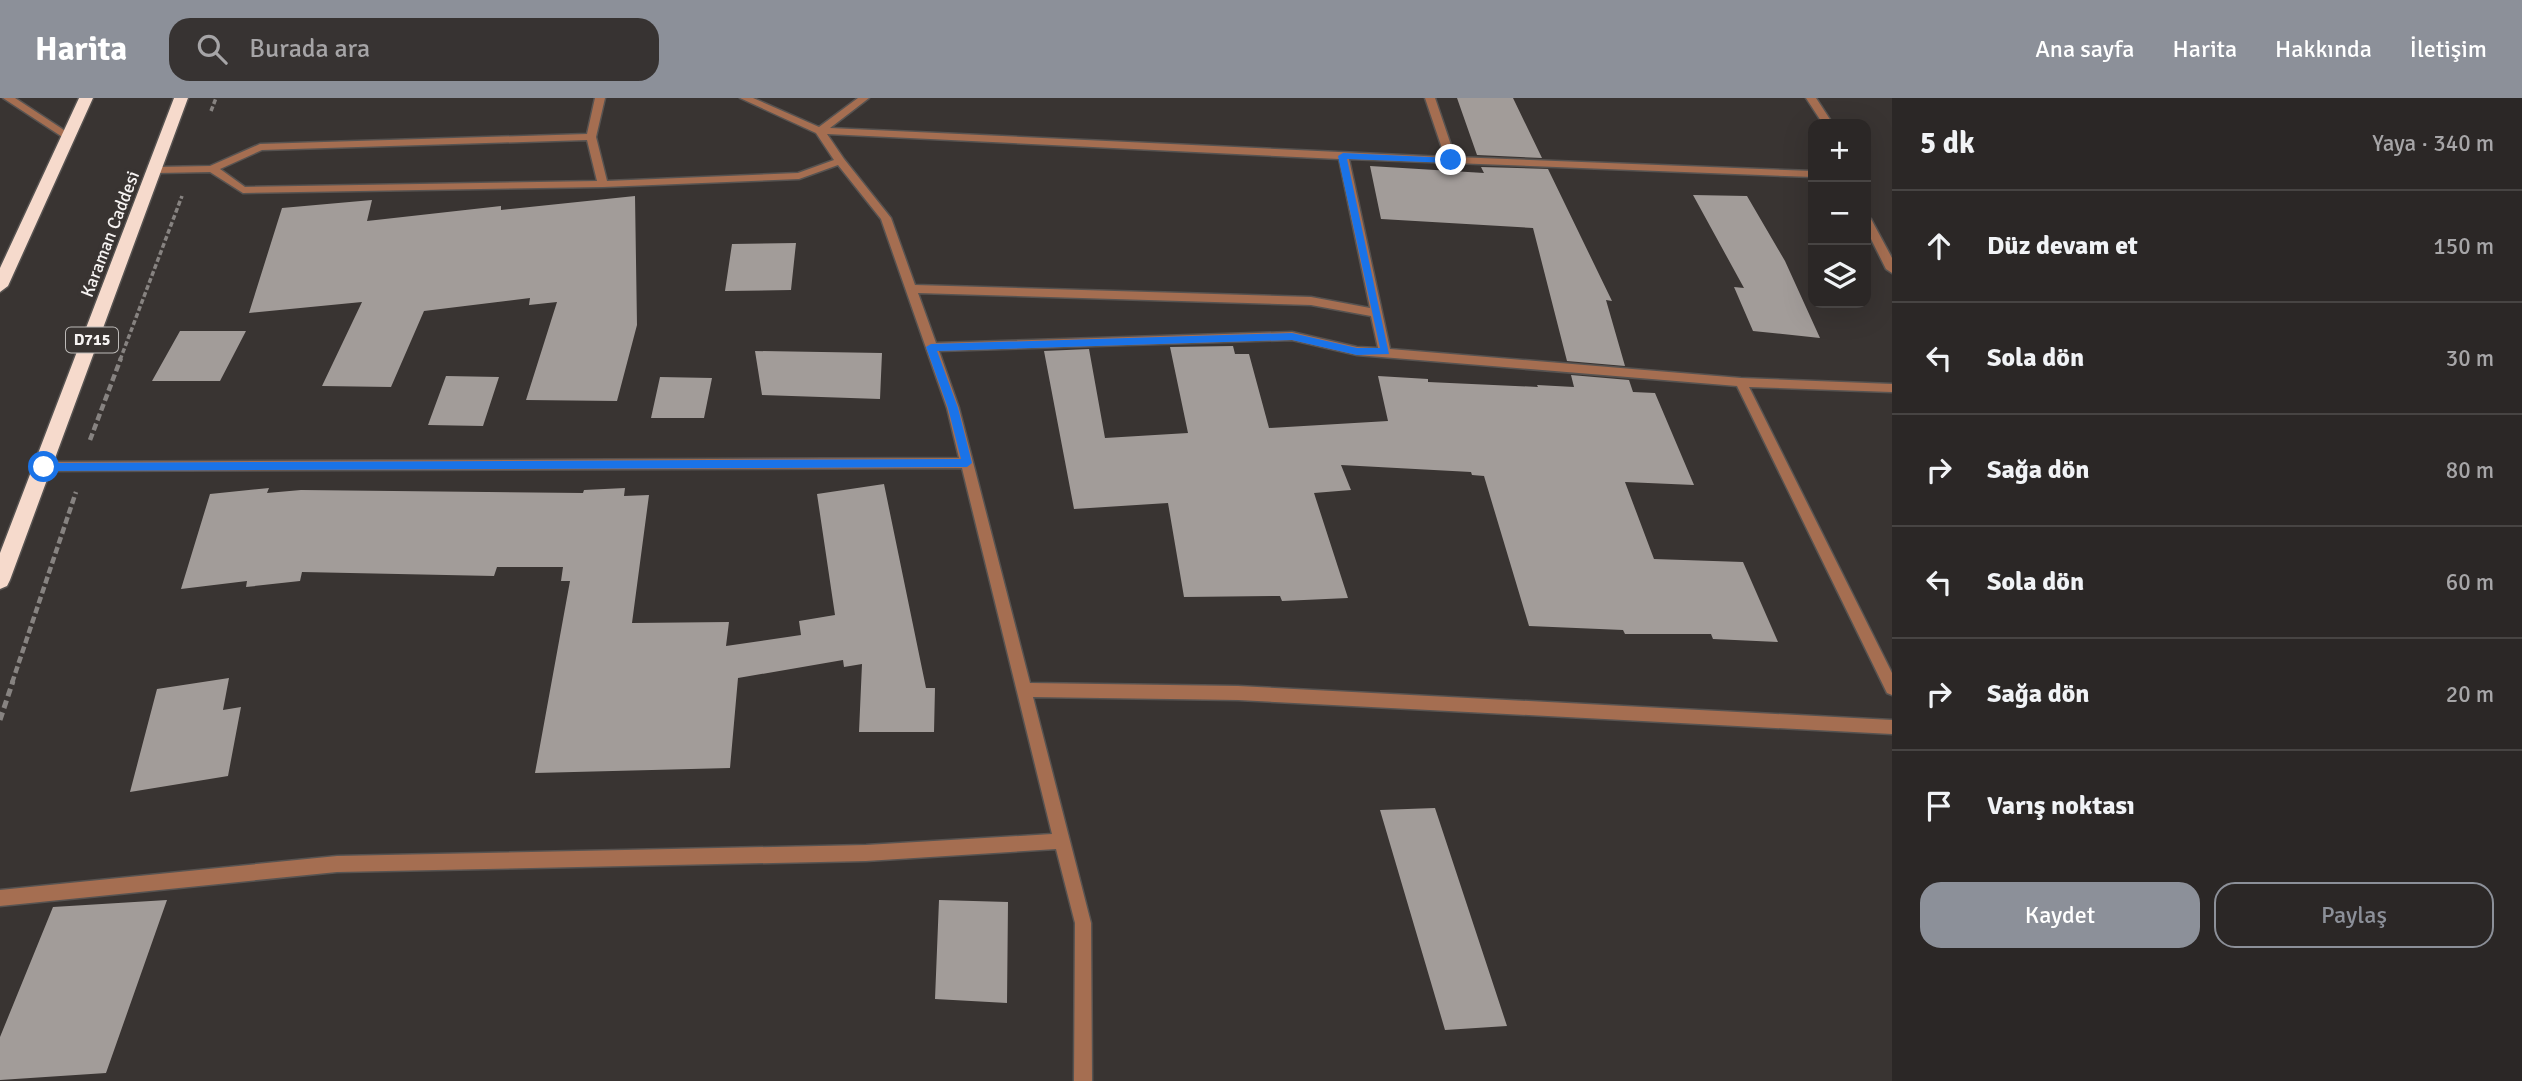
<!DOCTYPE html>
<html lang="tr">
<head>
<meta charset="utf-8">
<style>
	:root { --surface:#2b2726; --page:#373332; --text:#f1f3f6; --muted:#a6a5a7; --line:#474443; --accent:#8c9099 }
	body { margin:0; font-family:Signika,sans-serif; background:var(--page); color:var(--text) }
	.controls { position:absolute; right:21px; top:21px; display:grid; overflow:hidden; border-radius:14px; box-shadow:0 7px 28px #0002 }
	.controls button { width:63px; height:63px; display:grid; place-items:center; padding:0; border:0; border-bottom:2px solid var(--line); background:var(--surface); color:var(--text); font:35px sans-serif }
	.stop { position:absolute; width:21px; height:21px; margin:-16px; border:5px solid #1a73e8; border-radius:50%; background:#fff }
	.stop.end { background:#1a73e8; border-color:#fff; box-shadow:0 2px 7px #0008 }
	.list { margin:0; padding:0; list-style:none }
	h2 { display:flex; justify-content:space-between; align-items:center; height:91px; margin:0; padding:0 28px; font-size:30px }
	h2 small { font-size:23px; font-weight:400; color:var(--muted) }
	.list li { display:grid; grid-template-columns:46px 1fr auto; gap:21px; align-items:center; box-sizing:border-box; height:112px; padding:0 28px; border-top:2px solid var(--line) }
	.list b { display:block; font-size:26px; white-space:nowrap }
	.list em { font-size:23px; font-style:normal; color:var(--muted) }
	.actions { display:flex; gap:14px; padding:21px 28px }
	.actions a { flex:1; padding:16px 0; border:2px solid var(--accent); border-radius:21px; text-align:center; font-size:24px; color:var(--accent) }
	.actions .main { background:var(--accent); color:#fff }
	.icon { flex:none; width:38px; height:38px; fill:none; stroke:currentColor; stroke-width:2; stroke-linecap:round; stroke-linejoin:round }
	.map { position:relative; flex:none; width:1892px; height:983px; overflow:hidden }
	header { display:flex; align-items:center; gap:42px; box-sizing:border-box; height:98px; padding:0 35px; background:var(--accent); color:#fff }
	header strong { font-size:33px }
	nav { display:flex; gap:38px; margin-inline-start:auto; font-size:24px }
	.search { width:490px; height:63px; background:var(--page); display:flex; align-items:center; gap:18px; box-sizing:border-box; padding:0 24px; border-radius:21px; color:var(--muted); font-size:26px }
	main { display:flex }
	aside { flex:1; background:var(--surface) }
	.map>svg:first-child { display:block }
	.building { fill:#a29c99 }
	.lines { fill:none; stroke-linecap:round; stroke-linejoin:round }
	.lane-casing { stroke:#575351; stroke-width:3 }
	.street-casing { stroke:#575351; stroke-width:3 }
	.highway-casing { stroke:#575351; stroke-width:3 }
	.path-far2 { stroke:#878381; stroke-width:3.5; stroke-dasharray:5 2.5; stroke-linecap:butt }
	.path-far1 { stroke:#878381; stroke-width:4.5; stroke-dasharray:7 3.5; stroke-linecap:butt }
	.path { stroke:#878381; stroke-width:5; stroke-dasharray:8 4.5; stroke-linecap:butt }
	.lane { fill:#a56e51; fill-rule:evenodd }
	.street { fill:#a56e51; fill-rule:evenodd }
	.highway { fill:#f6dacc; fill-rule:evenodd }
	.route { fill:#1a73e8 }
	.labels { text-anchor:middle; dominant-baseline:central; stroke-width:7; stroke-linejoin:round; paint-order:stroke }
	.shield { fill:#393432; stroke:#bdbab8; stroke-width:2 }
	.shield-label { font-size:16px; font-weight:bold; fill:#f6f3f2 }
	.street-label { font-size:18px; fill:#f6f3f2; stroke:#393432 }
</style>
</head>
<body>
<header>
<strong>Harita</strong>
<div class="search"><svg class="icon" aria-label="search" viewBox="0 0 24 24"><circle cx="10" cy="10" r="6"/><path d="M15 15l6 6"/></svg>Burada ara</div>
<nav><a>Ana sayfa</a><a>Harita</a><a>Hakkında</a><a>İletişim</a></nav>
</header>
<main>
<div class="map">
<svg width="1892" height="983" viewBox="0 0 1892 983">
	<rect width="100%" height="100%" fill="#393432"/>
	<!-- building -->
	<path class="building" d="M1457 0H1513L1542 60 1477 57Z
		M1370 68 1484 75 1481 69 1548 71 1612 203 1606 202 1625 268 1567 263 1533 130 1381 121Z
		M1693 97 1747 98 1785 163 1820 240 1753 233 1734 189 1744 190Z
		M635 98 637 227 617 303 526 302 557 204 529 207 530 200 424 213 391 289 322 288 362 204 249 215 282 110 372 102 367 123 501 108V112Z
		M796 145 791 192 725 193 732 146Z
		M180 233H246L220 283H152Z
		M1233 248 1235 256H1249L1269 330 1388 323 1378 278 1428 281V284L1538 289 1537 287 1574 289 1571 277 1629 282 1633 294 1655 295 1694 387 1625 384 1654 461 1743 464 1778 544 1713 541 1711 536H1625L1623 532 1529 528 1484 378 1472 377 1471 374 1341 367 1351 392 1314 395 1348 500 1282 503 1280 498 1184 499 1168 405 1074 411 1044 253 1089 251 1105 340 1188 335 1170 249Z
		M755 253 882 255 880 301 762 297Z
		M446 278 499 279 483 328 428 327Z
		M660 279 712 280 704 320H651Z
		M884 386 926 590H935L934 634H859L862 566 844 569 843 562 738 580 730 670 535 675 570 483H561L563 469H497L494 478 302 474 300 483 246 489 247 483 181 491 210 396 269 390 267 395 301 392 583 395 584 392 625 390 624 398 649 397 632 525 729 524 726 548 801 537 799 523 835 517 817 396Z
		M229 580 223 612 241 609 228 678 130 694 157 591Z
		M1435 710 1507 928 1445 932 1380 712Z
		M167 802 106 975 0 982V939L53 809Z
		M939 802 1008 804 1007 905 935 901Z"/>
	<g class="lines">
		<!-- lane casing -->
		<g class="lane-casing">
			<path id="lane" d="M3 0H15L73 38 64 40Z"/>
		</g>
		<!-- street casing -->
		<g class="street-casing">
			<path id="street" d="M595 0H605L596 39 607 83 798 75 834 62 816 35 740 0H753L819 29 858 0H869L830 30 1445 59 1425 0H1435L1455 59 1813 73V79L1349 61 1390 251 1741 280 1892 286V294L1749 289 1892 575V597L1887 595 1737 288 1357 257 1292 242 939 253 959 310 1030 585 1238 588 1892 622V636L1238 602 1033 599 1091 825 1092 983H1074L1075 825 1056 751 866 763 337 774 0 808V792L337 758 866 747 1052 736 962 370 39 373 38 369 44 364 959 360 947 310 881 121 838 67 799 81 603 89 243 95 210 74 157 75 152 72 157 69 210 68 260 46 587 36ZM827 36 1339 61 1370 210 1311 199 915 187 891 120 844 61ZM587 42 597 83 245 89 220 71 262 52ZM918 195 1311 207 1371 218 1378 250 1357 249 1292 234 936 245Z
				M1806 0H1816L1833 26H1823Z
				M1866 118 1871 121 1892 160V175L1886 171 1866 131Z"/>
		</g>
		<!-- highway casing -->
		<g class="highway-casing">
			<path id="highway" d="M79 0H93L8 188 0 194V170Z
				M174 0H188L10 482 7 488 0 491V455Z"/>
		</g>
		<!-- path-far2 -->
		<path class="path-far2" d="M211 13 216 0
			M120 262 182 98"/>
		<!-- path-far1 -->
		<path class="path-far1" d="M90 342 121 260
			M12 585 76 394"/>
		<!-- path -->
		<path class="path" d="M0 622 13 583"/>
		<!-- lane -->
		<use href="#lane" class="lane"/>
		<!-- street -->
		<use href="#street" class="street"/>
		<!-- highway -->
		<use href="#highway" class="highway"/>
	</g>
	<!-- route -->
	<path class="route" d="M1343 55 1451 60 1455 62 1451 65 1347 61 1389 256 1357 257 1292 242 937 253 958 310 972 365 967 369 44 373 38 369 44 365 961 361 948 310 926 249 931 246 1292 235 1357 250H1380L1338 58Z"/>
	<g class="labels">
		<!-- shield labels -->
		<rect class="shield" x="66" y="229.5" width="52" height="25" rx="5"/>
		<g class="shield-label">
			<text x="92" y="242">D715</text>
		</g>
		<!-- street labels -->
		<g class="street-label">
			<text transform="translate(110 136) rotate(-69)">Karaman Caddesi</text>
		</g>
	</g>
</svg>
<div class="controls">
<button>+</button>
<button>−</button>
<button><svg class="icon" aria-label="layers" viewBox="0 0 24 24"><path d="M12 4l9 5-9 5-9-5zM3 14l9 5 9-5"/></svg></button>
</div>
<div class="stop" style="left:44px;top:369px"></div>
<div class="stop end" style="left:1451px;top:62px"></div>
</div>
<aside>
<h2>5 dk<small>Yaya · 340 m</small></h2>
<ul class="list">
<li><svg class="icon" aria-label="ahead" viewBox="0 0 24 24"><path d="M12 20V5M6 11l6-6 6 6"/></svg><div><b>Düz devam et</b></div><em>150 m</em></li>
<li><svg class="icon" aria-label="left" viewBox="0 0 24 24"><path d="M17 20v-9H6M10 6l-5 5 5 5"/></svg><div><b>Sola dön</b></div><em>30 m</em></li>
<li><svg class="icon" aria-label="right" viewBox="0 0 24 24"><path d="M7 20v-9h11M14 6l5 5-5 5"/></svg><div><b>Sağa dön</b></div><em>80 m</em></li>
<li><svg class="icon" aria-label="left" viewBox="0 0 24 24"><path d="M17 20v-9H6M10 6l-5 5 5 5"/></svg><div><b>Sola dön</b></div><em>60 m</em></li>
<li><svg class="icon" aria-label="right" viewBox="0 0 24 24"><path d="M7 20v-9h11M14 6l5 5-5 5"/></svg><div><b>Sağa dön</b></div><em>20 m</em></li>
<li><svg class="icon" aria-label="arrive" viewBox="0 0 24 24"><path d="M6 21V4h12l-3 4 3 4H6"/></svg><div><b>Varış noktası</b></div></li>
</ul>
<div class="actions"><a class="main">Kaydet</a><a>Paylaş</a></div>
</aside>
</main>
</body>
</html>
